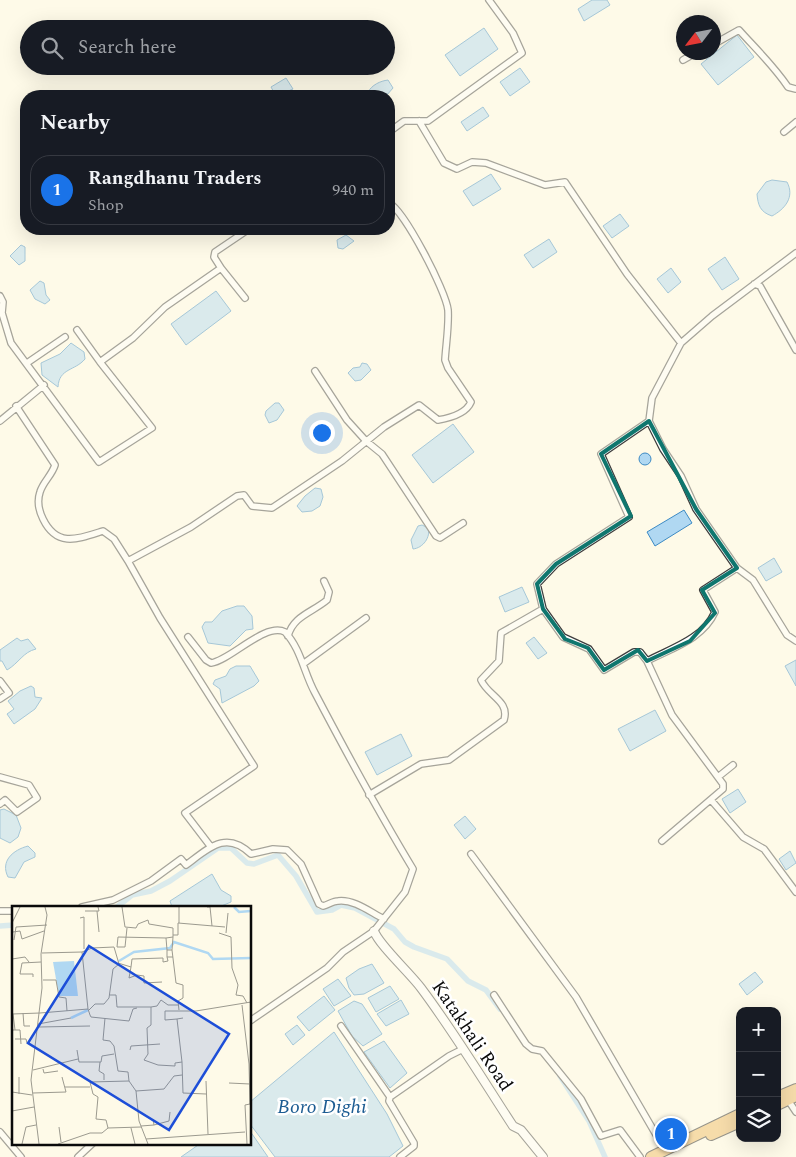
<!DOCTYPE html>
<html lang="en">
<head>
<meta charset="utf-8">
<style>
	:root { --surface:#171b24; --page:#242831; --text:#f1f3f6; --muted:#9ea1a6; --line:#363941; --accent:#1a73e8 }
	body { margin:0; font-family:Spectral,serif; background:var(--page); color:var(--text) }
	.controls { position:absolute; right:15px; bottom:15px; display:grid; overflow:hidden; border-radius:10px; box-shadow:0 5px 20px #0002 }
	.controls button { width:45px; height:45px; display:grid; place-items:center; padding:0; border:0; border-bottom:1px solid var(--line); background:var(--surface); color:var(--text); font:25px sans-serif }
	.compass { position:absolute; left:676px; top:15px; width:45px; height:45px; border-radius:50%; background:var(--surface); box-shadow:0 5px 20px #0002; rotate:238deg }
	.you { position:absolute; left:321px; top:432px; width:18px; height:18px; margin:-12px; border:4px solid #fff; border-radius:50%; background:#1a73e8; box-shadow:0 0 0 8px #1a73e833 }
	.badge { display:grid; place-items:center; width:32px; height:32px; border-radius:50%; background:var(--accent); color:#fff; font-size:16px; font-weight:700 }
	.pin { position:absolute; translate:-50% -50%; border:2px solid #fff; box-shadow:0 1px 5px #0006 }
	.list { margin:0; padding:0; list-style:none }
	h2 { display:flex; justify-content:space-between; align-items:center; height:65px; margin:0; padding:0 20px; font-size:21px }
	h2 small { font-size:16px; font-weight:400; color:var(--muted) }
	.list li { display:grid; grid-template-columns:32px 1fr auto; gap:15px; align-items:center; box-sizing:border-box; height:70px; margin:0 10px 10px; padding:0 10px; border:1px solid var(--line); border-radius:20px }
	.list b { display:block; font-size:19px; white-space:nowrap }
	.list p { margin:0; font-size:16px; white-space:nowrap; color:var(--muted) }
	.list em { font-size:16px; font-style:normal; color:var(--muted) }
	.icon { flex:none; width:28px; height:28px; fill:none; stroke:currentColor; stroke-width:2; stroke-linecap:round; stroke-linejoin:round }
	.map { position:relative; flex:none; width:796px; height:1157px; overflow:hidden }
	.search { position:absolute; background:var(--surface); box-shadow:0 5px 20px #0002; left:20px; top:20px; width:375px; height:55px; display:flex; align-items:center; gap:12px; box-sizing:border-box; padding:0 18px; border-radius:28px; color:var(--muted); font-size:19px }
	.panel { position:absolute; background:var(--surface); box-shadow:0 5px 20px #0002; left:20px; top:90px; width:375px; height:145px; border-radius:20px }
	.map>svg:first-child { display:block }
	.water { fill:#b0d8f2; stroke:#3c8ac4 }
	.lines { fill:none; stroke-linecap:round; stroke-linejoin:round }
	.canal { stroke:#b0d8f2; stroke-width:5.5 }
	.minor-casing { stroke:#3d3d3d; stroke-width:8 }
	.tertiary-casing { stroke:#3d3d3d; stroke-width:10 }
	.trunk-casing { stroke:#1b1b1b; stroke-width:12 }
	.minor { stroke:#fff; stroke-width:5.5 }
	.tertiary { stroke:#fff; stroke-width:8 }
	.trunk { stroke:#eeb860; stroke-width:10 }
	.marked { fill:none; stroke:#0f766e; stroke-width:4; stroke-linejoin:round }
	.labels { text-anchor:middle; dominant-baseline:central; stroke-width:5; stroke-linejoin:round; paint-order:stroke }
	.street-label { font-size:19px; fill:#0a0a0a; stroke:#fff }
	.water-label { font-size:20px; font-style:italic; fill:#1c5c92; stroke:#fff }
	.inset-river { fill:none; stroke:#b0d8f2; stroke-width:2.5 }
	.inset-road { fill:none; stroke:#9c9a8f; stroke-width:1 }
	.view { fill:#1d4ed8; fill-opacity:0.15; stroke:#1d4ed8; stroke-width:2.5 }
	.inset-edge { fill:none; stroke:#0a0a0a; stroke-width:2.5 }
</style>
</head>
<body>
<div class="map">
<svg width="796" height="1157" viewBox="0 0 796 1157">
	<rect width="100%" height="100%" fill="#fefae8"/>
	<!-- water -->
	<path class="water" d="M592 0H607L610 5 584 21 578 9Z
		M484 28 498 49 460 76 445 55Z
		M737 35 754 57 718 85 701 64Z
		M520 68 530 82 510 96 500 82Z
		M286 78 293 89 276 96 271 87Z
		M388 80 393 88 386 96H371L368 92C372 85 380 81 388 80Z
		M483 107 489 116 467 131 461 122Z
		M491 174 501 189 473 206 463 191Z
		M772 180 787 182C795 197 785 209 772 216 760 212 758 205 757 194L766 182Z
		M620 214 629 226 612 238 603 226Z
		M346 235 354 241 343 249 338 248 337 240Z
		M549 239 557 252 533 268 524 255Z
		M21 245 25 247V261L19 265 10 256Z
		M725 257 739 279 722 290 708 269Z
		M671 268 681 282 668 293 657 279Z
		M40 281 44 283 46 295 50 300 45 304 35 299 30 290Z
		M216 291 231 311 186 345 171 324Z
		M71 343 84 352 85 359C75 371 59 368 58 387L42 375 41 363 60 354Z
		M362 363 367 364 371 370 361 380 355 381 348 373 353 368 360 367Z
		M275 403H279L284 410 277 420 269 423 265 415 266 411Z
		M453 424 474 452 433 483 412 455Z
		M639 459a6 6 0 1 1 12 0a6 6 0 1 1-12 0Z
		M315 488 321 489 323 497 320 506 312 511 302 512 297 506 305 496Z
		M684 510 692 523 655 546 647 532Z
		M422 525 428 528C431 537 423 548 413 549L411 540 418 526Z
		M774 558 782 572 766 581 758 568Z
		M522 587 529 602 505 612 499 597Z
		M237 606H244L252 616 253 629 246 630 230 646 208 643 202 627 205 622H212L222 611Z
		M534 637 547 653 538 659 526 643Z
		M17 638 21 641 28 639 36 649C23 652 19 663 7 670L2 661H0V650Z
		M796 660V686L785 666Z
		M236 666H250L259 681 254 686 222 703 220 689 213 684 215 680 226 676 230 669Z
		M31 686 34 688 35 697 42 698 35 709 14 724 7 714 14 709 8 701 20 691Z
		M655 710 666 731 630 751 618 729Z
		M401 734 412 756 377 775 365 752Z
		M738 789 746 802 730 813 722 799Z
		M4 809 16 815 21 828 18 837 10 843 0 838V810Z
		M465 816 476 829 465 839 454 825Z
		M28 846 35 853V857L24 862 15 878 8 877C0 861 13 850 28 846Z
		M790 851 796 863 786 870 779 859Z
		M212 874 221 890 231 896V902L219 907H172L170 901Z
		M372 964 384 983 364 994 354 995 349 988 346 978 359 969Z
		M755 972 763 982 747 995 739 984Z
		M338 979 351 996 334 1006 323 989Z
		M390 986 399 999 376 1012 368 998Z
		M324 996 335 1010 309 1031 297 1017Z
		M401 1000 409 1014 386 1026 377 1014Z
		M354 1001 362 1004 382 1034 363 1046 352 1036 338 1011Z
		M297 1025 305 1035 293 1045 285 1034Z
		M334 1032 387 1114 403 1146 389 1157H275L250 1124V1102Z
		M384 1041 407 1073 390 1088 364 1052Z
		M250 1131 268 1157H181L201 1143H250Z"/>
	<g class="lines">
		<!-- canal -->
		<path class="canal" d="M117 907 132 895 151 891 170 881 218 848H231L247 863 254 864 278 855 296 876 317 912 332 910 341 905 355 908 394 929 405 942 414 947 447 959 468 981 486 990 500 1009
			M0 926 14 925
			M560 1076 589 1121 605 1157"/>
		<!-- minor casing -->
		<g class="minor-casing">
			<path id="minor" d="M714 44 739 30C756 49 774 66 788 87L796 89
				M683 60 697 52
				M419 121 444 163 457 169 472 162 486 163 545 185 565 182 627 274 681 343
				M389 132 404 121H428L522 53 513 33 489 0
				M784 132 796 122
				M796 253 712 316 681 343 652 398 649 421 663 449 681 476 696 509 737 568 753 580 787 635 796 641
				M221 268 245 298
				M754 284 760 286 796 350
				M0 296 3 302 2 313 11 343 99 462 152 428 100 362
				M77 330 100 362 133 338 165 307 221 268 214 257 215 252 249 229
				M27 363 65 337
				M315 371 347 420 366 441 382 454 436 536 440 538 463 523
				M16 406 55 465C52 475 43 482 40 492 37 501 39 511 43 519 57 548 78 539 103 531L114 539 128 561
				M0 421 44 385
				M649 421 601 454 629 517 556 564 537 584 543 609 563 637 589 649 604 670 634 652H640L647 661 672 715 723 784V789L662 841
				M288 636C293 616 313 612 327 600L329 592 324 581
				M188 637 206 660 211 663C231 660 265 622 285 632 301 649 304 673 315 693 346 752 378 811 413 869L405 892 374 931 343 952 327 968 250 1021
				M647 661C672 648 703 639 715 612L703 590 737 568
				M303 664 366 618
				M0 681 9 693 0 699
				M0 777 29 785 37 798 17 812 5 800 0 804
				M718 777 733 765
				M369 795 421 764 449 760 504 720C510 701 488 696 481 680L499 661 501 633 543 609
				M711 800 743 837 764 849 796 892
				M211 847 185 813 254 766 160 618 128 561 191 527 237 496 244 495 252 506 272 508 342 461 384 427 419 405 438 420C450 418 466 414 471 402L448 368 445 360C446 344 449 326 448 310 446 291 404 210 389 203
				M471 854 576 997 665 1150
				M82 907 113 900 151 881 181 859 186 865C209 848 226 830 251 854L273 849 287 850 301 864 319 904 323 906C328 905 333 901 338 901 354 899 370 912 384 919
				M0 911H14
				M494 995 526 1044 532 1049 542 1051 581 1099 601 1136 620 1130 640 1157
				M341 1026 390 1097
				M788 1100 796 1112
				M0 1132 21 1157
				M78 1157 93 1143
				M400 1157 414 1146V1143L389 1101 390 1097 449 1056 463 1049"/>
		</g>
		<!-- tertiary casing -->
		<g class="tertiary-casing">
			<path id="tertiary" d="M374 931C379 945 410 973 421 988 454 1032 483 1080 513 1126L521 1130 543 1157"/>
		</g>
		<!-- trunk casing -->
		<g class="trunk-casing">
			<path id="trunk" d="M777 1097 796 1089
				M777 1105 796 1096
				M711 1135 740 1122
				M651 1157 740 1114"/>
		</g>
		<!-- minor -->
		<use href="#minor" class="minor"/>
		<!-- tertiary -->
		<use href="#tertiary" class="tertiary"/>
		<!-- trunk -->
		<use href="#trunk" class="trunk"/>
	</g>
	<!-- marked area -->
	<path d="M0 0H796V1157H0ZM649 421 696 509 737 568 702 590 715 613 690 641 647 661 638 650 604 670 588 648 565 639 543 609 537 584 556 564 631 516 601 454Z" fill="#fefae8" fill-opacity=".55" fill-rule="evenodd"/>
	<path class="marked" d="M649 421 696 509 737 568 702 590 715 613 690 641 647 661 638 650 604 670 588 648 565 639 543 609 537 584 556 564 631 516 601 454Z"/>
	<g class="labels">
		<!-- street labels -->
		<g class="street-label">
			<text transform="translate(472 1036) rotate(56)">Katakhali Road</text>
		</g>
		<!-- water labels -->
		<g class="water-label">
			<text x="322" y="1107">Boro Dighi</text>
		</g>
	</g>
	<!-- overview -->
	<g transform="translate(12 906)">
		<rect width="239" height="239" fill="#fefae8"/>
		<path d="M62 55 66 90H47L41 56Z" fill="#b0d8f2"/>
		<path class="inset-river" d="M222 1 227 6 239 5M107 55 122 46 158 42 162 36 196 47 201 53 239 52M59 112 76 104"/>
		<path class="inset-road" d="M110 1 113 21 124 22 126 18 136 14 137 18 161 22V31L154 32 155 44M167 1V17M195 1H198L200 20M73 5H87L86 1M85 5 87 26M68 12 72 11V43M0 17 8 1M1 26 8 25 10 33 32 25M207 27 219 31 220 62 226 79 224 89 231 90 235 97M214 27 216 7M161 29H166V17L213 21M2 34 4 21 35 19M105 41 106 31 154 32M105 41H113L115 22M160 44 164 77 171 79V92L166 95 167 104M30 47 70 46M161 51H155V44H160L161 31M0 53 13 51 17 56M106 57 119 61 117 72M119 61 120 53 151 52V56L156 55 155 51M21 71V68H8L10 57 29 56M117 72 125 69 132 70V77L150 76M31 74H44L47 91 54 92 55 105M98 89H104L105 101H139V119L135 122 136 148 132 154 146 159 163 160V157L170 156 165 113 171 112M230 99 237 158 238 198M139 101 145 100 149 94 156 99H166M76 105 83 98H92L97 92 101 63 107 58 102 41 80 42 70 46 76 103 78 109 79 111 117 115 121 103 125 102M11 107 12 120H18M28 107 76 103M0 108 28 107M1 108 3 124M93 112 91 134 98 135 102 140 106 165 116 166 117 175M165 113 153 114V105H184L239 96M26 118 59 112M27 121 78 120M0 124H8L9 138M3 133H14L15 137M65 144 67 156H89L90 150 102 148M118 144 119 140 148 138M88 156 87 165 92 168V174M170 156 171 187 194 188M31 163 32 167 46 165M21 164 66 153M194 175 196 228M217 177 238 178M53 181H78M124 185 152 183 162 170 170 169M0 186 20 189M21 187 54 186 50 171M7 188V171M0 205 22 201M142 219 157 215 158 206M129 220 142 219 141 213M47 221 49 236M96 222 94 214 84 213 86 191 81 188 78 176 117 175 124 185 127 215 136 238M119 222 123 238M134 233 233 226M10 238 14 221 24 219M27 238 19 174 30 82 29 48 35 9 33 1M46 238 78 227H90L96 222 129 221M235 238 233 199 238 198"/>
		<path class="view" d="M77 40 217 128 157 224 16 137Z"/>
		<rect width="239" height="239" class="inset-edge"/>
	</g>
</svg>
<div class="controls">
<button>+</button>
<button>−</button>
<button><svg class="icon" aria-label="layers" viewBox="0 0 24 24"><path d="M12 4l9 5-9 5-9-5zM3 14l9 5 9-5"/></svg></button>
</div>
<svg class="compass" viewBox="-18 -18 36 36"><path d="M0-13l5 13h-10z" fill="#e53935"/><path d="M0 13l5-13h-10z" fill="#9ea1a6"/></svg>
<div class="you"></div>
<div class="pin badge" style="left:671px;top:1134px">1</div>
<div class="search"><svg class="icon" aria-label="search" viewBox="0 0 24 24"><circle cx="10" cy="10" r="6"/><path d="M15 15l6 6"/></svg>Search here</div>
<section class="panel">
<h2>Nearby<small></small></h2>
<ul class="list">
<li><span class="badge">1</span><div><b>Rangdhanu Traders</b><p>Shop</p></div><em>940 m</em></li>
</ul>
</section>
</div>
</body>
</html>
